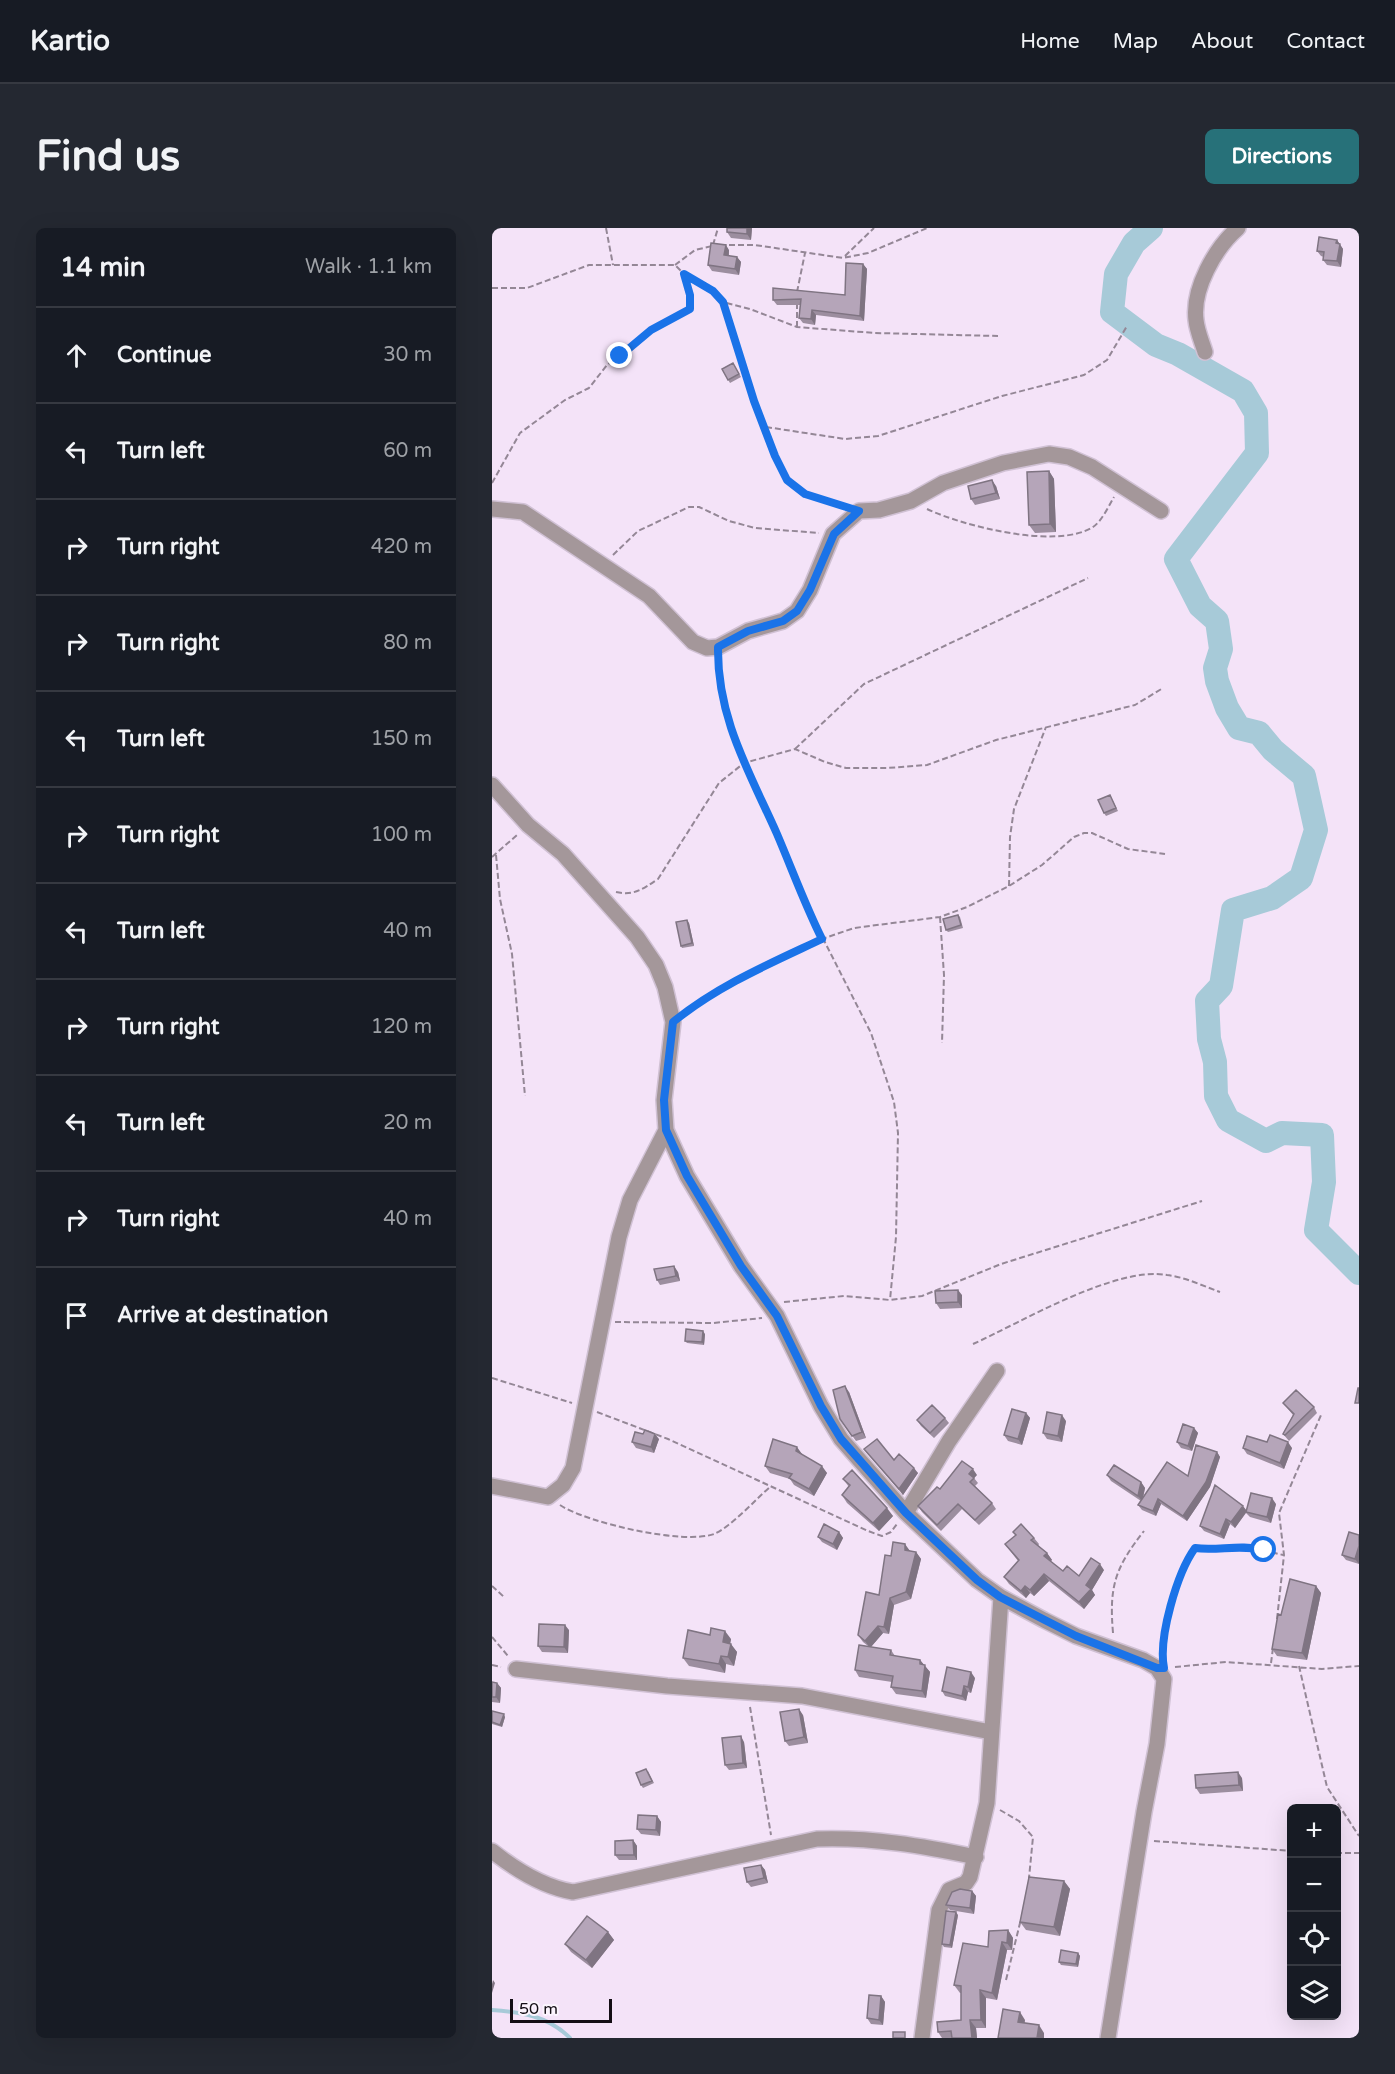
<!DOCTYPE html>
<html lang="en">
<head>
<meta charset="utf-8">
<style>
	:root { --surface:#171b24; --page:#242831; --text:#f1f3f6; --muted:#9ea1a6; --line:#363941; --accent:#277179 }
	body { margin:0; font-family:"Varela Round",sans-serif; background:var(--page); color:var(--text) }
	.controls { position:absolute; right:18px; bottom:18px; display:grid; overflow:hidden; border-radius:9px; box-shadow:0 6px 24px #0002 }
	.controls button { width:54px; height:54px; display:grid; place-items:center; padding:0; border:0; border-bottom:2px solid var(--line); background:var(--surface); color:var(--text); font:30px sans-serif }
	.scale { position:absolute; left:18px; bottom:15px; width:102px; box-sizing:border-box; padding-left:6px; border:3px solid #140e15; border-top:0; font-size:16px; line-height:21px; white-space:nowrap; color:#140e15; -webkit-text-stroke:4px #fbf4fd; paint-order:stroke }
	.stop { position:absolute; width:18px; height:18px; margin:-14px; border:4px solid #1a73e8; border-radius:50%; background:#fff }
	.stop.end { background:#1a73e8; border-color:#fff; box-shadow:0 2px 6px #0008 }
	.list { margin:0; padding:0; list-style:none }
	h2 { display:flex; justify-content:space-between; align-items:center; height:78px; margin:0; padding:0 24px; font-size:26px }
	h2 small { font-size:20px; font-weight:400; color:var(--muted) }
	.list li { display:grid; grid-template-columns:39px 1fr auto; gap:18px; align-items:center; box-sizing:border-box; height:96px; padding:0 24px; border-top:2px solid var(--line) }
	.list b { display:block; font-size:22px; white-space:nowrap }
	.list em { font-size:20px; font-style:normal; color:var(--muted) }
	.icon { flex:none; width:33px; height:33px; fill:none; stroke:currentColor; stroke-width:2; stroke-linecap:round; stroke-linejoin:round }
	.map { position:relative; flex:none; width:867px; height:1810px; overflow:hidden; border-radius:9px }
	header { display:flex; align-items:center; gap:36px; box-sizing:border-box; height:84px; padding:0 30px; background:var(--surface); border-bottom:2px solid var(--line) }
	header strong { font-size:28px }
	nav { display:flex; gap:33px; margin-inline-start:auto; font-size:21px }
	.intro { display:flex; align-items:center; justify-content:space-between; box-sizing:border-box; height:144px; padding:0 36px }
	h1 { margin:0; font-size:42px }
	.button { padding:15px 27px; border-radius:9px; background:var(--accent); color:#fff; font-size:21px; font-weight:700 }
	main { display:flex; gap:36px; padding:0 36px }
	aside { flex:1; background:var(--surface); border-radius:9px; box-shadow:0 6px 24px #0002 }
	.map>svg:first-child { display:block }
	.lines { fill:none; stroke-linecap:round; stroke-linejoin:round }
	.stream { stroke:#a7cad8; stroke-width:4 }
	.river { stroke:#a7cad8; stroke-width:24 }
	.minor-casing { stroke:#d0c1d4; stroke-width:18 }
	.path { stroke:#948796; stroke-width:2; stroke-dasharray:6 3; stroke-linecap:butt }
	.minor { stroke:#a4979a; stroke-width:15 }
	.wall { fill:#9c8e9f }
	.shaded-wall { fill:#7f7482 }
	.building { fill:#b5a5b9; stroke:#7f7482; stroke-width:1.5 }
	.route { stroke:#1a73e8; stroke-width:8 }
</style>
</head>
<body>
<header>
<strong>Kartio</strong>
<nav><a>Home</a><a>Map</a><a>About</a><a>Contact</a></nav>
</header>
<div class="intro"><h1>Find us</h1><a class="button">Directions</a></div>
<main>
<aside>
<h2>14 min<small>Walk · 1.1 km</small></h2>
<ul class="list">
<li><svg class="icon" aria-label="ahead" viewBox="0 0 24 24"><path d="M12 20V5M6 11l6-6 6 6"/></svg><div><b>Continue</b></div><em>30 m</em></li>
<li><svg class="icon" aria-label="left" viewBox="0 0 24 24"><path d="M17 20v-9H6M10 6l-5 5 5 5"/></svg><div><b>Turn left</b></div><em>60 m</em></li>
<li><svg class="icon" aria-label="right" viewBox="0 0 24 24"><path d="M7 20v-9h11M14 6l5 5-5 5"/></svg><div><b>Turn right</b></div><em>420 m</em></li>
<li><svg class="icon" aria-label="right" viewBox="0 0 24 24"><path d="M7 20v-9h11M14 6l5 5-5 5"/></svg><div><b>Turn right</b></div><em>80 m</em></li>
<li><svg class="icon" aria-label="left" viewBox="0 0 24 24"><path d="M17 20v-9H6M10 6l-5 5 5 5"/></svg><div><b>Turn left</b></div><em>150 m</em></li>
<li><svg class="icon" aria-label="right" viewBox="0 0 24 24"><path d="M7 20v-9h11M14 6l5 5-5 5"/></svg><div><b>Turn right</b></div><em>100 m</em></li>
<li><svg class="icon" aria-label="left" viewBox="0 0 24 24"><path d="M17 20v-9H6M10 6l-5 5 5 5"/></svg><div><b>Turn left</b></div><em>40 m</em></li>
<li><svg class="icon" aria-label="right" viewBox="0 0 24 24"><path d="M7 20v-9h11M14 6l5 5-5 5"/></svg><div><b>Turn right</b></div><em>120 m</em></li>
<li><svg class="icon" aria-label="left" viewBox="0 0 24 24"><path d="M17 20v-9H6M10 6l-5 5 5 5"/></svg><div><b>Turn left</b></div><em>20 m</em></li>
<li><svg class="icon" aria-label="right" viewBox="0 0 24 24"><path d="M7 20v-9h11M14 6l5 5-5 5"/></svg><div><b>Turn right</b></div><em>40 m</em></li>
<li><svg class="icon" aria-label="arrive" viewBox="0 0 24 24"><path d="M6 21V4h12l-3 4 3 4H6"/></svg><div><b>Arrive at destination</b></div></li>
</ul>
</aside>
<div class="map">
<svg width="867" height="1810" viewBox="0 0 867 1810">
	<rect width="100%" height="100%" fill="#f4e3f8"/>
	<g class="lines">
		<!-- stream -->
		<path class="stream" d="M0 1782C30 1784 56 1788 78 1810"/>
		<!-- river -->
		<path class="river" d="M659 0 642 15 624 46 620 84 664 117 686 126 751 163 764 185 765 225 684 331 708 378 725 393 729 421 723 440 725 453 735 480 747 500 767 505 781 522 812 548 824 602 809 650 780 670 741 682 729 758 715 773 717 811 723 834 724 868 736 892 774 913 790 905 830 907 832 954 824 1002 867 1045"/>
		<!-- minor casing -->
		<g class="minor-casing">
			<path id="minor" d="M713 124C710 114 705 103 704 92 700 61 723 20 746 0
				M0 281 31 284 157 368 201 414 215 420 226 419 256 403 291 393 305 383 318 362 341 306 367 283 387 282 419 273 451 255 511 235 557 226 577 229 600 239 669 283
				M0 557 36 597 71 626 145 709 164 737 173 759 181 794 172 872 174 902 195 948 249 1038 285 1088 329 1178 349 1211 414 1285 485 1352 509 1369 552 1392 584 1408 651 1432 665 1440 672 1451 665 1516 652 1584 616 1810
				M0 1258 56 1269 71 1257 81 1240 127 1009 138 972 174 902
				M414 1285 457 1213 505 1143
				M24 1441 175 1458 310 1468 499 1504
				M0 1623C24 1642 51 1659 81 1664L325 1611C380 1609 431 1618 484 1629
				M430 1810 447 1682 457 1662 474 1655 478 1649 495 1575 509 1369"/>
		</g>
		<!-- path -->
		<path class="path" d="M114 0 121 37
			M221 17 226 0
			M228 17H263L351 30 376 25 435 0
			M353 28 382 0
			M183 37 203 22 220 18
			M0 60H35L97 37H183L192 46 221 63 231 74 258 81 305 99 383 105 506 108
			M305 64 313 25
			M231 74 262 173 295 252 313 266 349 279
			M305 75V99
			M274 199 353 211 386 208 510 168 592 147 615 132 635 98
			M0 255 28 205 73 172 97 160 115 137 159 102 195 84 199 74 192 46
			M435 281C471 298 565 322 601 299 610 293 616 279 622 269
			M121 327 146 303 197 279H207L237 293 263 300 327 305
			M226 434 231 480 241 507 313 675 379 805 402 874 406 905 404 1009 398 1072
			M303 521 372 456 596 350
			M4 627 8 671 20 726 33 868
			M0 629 25 607
			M517 658 518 609 522 581 554 499
			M124 664C142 668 151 661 166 651L227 555 252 535 303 521 333 534 354 540H395L435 537 504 512 643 477 671 460
			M448 689 452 747 450 815
			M194 783 245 750 330 711 362 700 448 689 475 679 517 658 550 637 582 609 592 605H600L636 621 673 626
			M292 1074 352 1068 398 1072 430 1068 509 1036 710 973
			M123 1094 221 1095 270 1090
			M481 1116C530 1094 623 1038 675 1047 693 1049 711 1058 728 1064
			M0 1150 80 1175
			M105 1184 176 1211 376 1303 390 1308 399 1304 405 1296
			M68 1277C95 1295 192 1317 222 1306 239 1299 264 1271 279 1258
			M0 1358 12 1369
			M785 1391 792 1327 787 1285 829 1187
			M621 1405C617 1358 623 1340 652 1303
			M0 1409 16 1428
			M670 1425C672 1394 685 1346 703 1320L723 1322 755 1318 791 1327
			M779 1435 781 1420
			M0 1437 9 1439
			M807 1438 835 1559 867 1608
			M683 1439 734 1434 830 1441 867 1438
			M258 1479 279 1607
			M508 1582 527 1593 541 1609 537 1650
			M662 1613 800 1623
			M844 1625H867
			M514 1752 529 1691"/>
		<!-- minor -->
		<use href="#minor" class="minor"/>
	</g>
	<!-- wall -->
	<path class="wall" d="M260 0 259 12 239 10 235 4Z
		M845 12 851 21 849 39 835 37 831 32 832 29 829 28 825 23Z
		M237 22V28L245 29 249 34 247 47 220 43 216 37Z
		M371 36 375 41 372 93 324 87 323 97 311 95 307 90 308 77H285L281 72 353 67Z
		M241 135 249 149 238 155 230 141Z
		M557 243 562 251 564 304 543 305 537 297Z
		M504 258 508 271 483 277 479 271Z
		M618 567 626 583 614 588 612 585Z
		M466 687 468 689 471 700 456 704 454 702Z
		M197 695 202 718 190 720 189 718Z
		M186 1044 188 1053 168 1057 165 1052Z
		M470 1067V1080L448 1081 444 1075Z
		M213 1106 212 1117 195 1115 193 1113Z
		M357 1164 374 1210 364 1213 348 1191Z
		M791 1175 822 1179 825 1185 797 1213 791 1206 801 1187Z
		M534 1185 538 1190 530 1217 516 1213 512 1207Z
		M453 1190 457 1195 442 1210 429 1198 425 1192Z
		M574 1193 570 1214 555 1211 551 1205Z
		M702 1200 706 1205 700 1223 689 1220 685 1214Z
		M167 1211 162 1225 144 1220 140 1214Z
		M775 1214 800 1220 792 1241 755 1226 751 1220Z
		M372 1221 402 1232 426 1245 411 1267Z
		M725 1224 728 1229 718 1259 695 1293 669 1276 664 1288 650 1282 646 1277 649 1273 619 1253 615 1247 649 1254 653 1260 651 1271 696 1248Z
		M310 1226V1227L335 1245 322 1268 302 1257 298 1251 278 1245 273 1238Z
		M485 1247 482 1250 486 1255 483 1258 500 1275 504 1281 487 1297 470 1281 449 1303 430 1284 426 1278 448 1261Z
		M351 1251 401 1288 387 1303 355 1275 350 1267 357 1259Z
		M784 1276 779 1295 758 1289 754 1285 743 1300 738 1296 732 1311 712 1303 708 1298 754 1282Z
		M347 1304 351 1310 345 1322 330 1314 326 1309Z
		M857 1304 867 1336 854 1332 850 1327Z
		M542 1310 547 1316 546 1318 555 1325 560 1332 558 1333 571 1343 587 1348 612 1342 600 1362 603 1367 592 1381 557 1353 542 1368 538 1365 534 1370 517 1356 512 1349 526 1333 513 1316Z
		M418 1323 424 1324 429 1331 419 1371 402 1377 397 1406 391 1405 379 1419 399 1422 403 1428 428 1432 438 1444 434 1470 404 1466 399 1459 400 1454 367 1449 363 1442 376 1418 371 1414 366 1407 387 1367 399 1328Z
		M824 1358 829 1365 815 1432 785 1428 780 1421 789 1387Z
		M77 1402 76 1425 50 1424 46 1418Z
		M239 1411 238 1416 245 1424 242 1438 234 1436 233 1445 197 1438 191 1430Z
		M483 1450 479 1465 476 1464 474 1473 453 1468 450 1463Z
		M0 1454 5 1455 9 1460 8 1475 0 1474Z
		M0 1483 13 1489 10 1499 0 1496Z
		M311 1487 316 1515 297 1518 293 1513Z
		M252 1514 255 1540 237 1542 233 1537Z
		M156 1543 162 1555 151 1560 149 1557Z
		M750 1550 751 1563 708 1566 704 1560Z
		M165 1588 169 1594 168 1608 149 1606 145 1601Z
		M141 1612 145 1618V1632H127L123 1627Z
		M269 1637 273 1642 276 1655 259 1659 255 1654Z
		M572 1653 578 1661 568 1708 534 1702 528 1694Z
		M480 1663 484 1668 482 1686 458 1682 454 1677Z
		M466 1687 460 1720 452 1719 450 1716Z
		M516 1702 521 1710 520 1722H515L505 1772 494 1770V1800H484L485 1810H450L446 1804 469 1792V1765H468L462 1757 496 1719Z
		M116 1704 122 1712 100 1740 79 1724 73 1716Z
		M586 1725 588 1728 586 1739 569 1737 567 1734Z
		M389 1768 393 1774 391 1797 379 1796 375 1790Z"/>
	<!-- shaded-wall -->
	<path class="shaded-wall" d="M255 0H260L259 12 255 6Z
		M845 12 851 21 849 39 845 33Z
		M234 17 237 22 236 33 232 27Z
		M245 29 249 34 247 47 243 41Z
		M371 36 375 41 372 93 368 88Z
		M320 82 324 87 323 97 319 91Z
		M557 243 562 251 564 304 558 296Z
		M500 252 504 258 508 271 504 265Z
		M195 692 197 695 202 718 200 715Z
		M182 1038 186 1044 188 1053 184 1048Z
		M466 1062 470 1067V1080L466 1074Z
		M211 1103 213 1106 212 1117 210 1114Z
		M353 1158 357 1164 374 1210 370 1204Z
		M534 1185 538 1190 530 1217 526 1211Z
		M570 1187 574 1193 570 1214 566 1208Z
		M702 1200 706 1205 700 1223 696 1218Z
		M163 1206 167 1211 162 1225 159 1219Z
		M796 1214 800 1220 792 1241 788 1235Z
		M305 1219 310 1226 309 1230 304 1223Z
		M725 1224 728 1229 718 1259 695 1293 691 1288Z
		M330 1238 335 1245 322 1268 317 1261Z
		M422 1240 426 1245 411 1267 407 1261Z
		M481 1241 485 1247 481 1251 477 1246Z
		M649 1254 653 1260 650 1273 646 1268Z
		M780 1270 784 1276 779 1295 775 1289Z
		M666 1271 669 1276 664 1288 661 1283Z
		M751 1278 755 1283 743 1300 739 1294Z
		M395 1280 401 1288 387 1303 381 1295Z
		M734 1291 738 1296 732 1311 728 1306Z
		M347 1304 351 1310 345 1322 341 1316Z
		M413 1316 418 1323 413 1322Z
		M867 1318V1336L863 1331Z
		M424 1324 429 1331 419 1371 414 1364Z
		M555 1325 560 1332 557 1335 552 1328Z
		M608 1336 612 1342 600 1362 603 1367 592 1381 587 1374 594 1357Z
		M552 1346 557 1353 542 1368 538 1362Z
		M533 1358 538 1365 534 1370 529 1363Z
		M824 1358 829 1365 815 1432 810 1425Z
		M398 1370 402 1377 397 1406 392 1399Z
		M73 1397 77 1402 76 1425 72 1419Z
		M386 1398 391 1405 378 1420 373 1413Z
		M233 1403 239 1411 237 1422 231 1414Z
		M239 1416 245 1424 242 1438 236 1429Z
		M229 1428 234 1436 233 1445 227 1436Z
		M428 1432 438 1444 434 1470 430 1463Z
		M479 1444 483 1450 479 1465 476 1459Z
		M5 1455 9 1460 8 1475 4 1469Z
		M472 1458 476 1464 474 1473 470 1468Z
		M307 1481 311 1487 316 1515 312 1509Z
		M12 1486 13 1489 10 1499 8 1497Z
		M249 1508 252 1514 255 1540 251 1535Z
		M746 1544 750 1550 751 1563 747 1557Z
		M165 1588 169 1594 168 1608 164 1602Z
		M141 1612 145 1618V1632L142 1627Z
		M269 1637 273 1642 276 1655 272 1650Z
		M572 1653 578 1661 568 1708 562 1699Z
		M480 1663 484 1668 482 1686 478 1680Z
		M464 1684 466 1687 460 1720 458 1717Z
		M516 1702 521 1710 520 1722 515 1715Z
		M116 1704 122 1712 100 1740 94 1732Z
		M510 1714 515 1722 505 1772 500 1765Z
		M586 1725 588 1728 586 1739 584 1736Z
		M1 1752 3 1755 0 1765V1756Z
		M488 1762 494 1770V1800L489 1792Z
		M389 1768 393 1774 391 1797 387 1792Z
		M528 1784 533 1792 532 1802 526 1794Z
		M478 1792 484 1800 485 1810H480Z
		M547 1797 552 1805V1810H545Z"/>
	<!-- building -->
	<path class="building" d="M235 0H255V6L235 4Z
		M827 9 845 12 844 15 848 16 845 33 831 32 832 24 825 23Z
		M219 15 234 17 232 27 245 29 243 41 216 37Z
		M354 35 371 36 368 88 320 82 319 91 307 90 309 71 281 72V60L353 67Z
		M241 135 247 146 236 152 230 141Z
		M557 243 558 296 537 297 535 244Z
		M500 252 504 265 479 271 476 258Z
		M618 567 624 580 612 585 606 572Z
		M466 687 469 697 454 702 451 691Z
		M195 692 200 715 189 718 184 694Z
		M182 1038 184 1048 165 1052 162 1041Z
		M466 1062V1074L444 1075 443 1063Z
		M194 1101 211 1103 210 1114 193 1113Z
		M353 1158 370 1204 360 1208 348 1191 341 1162Z
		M866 1160H867V1175H863Z
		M804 1162 822 1179 793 1207 791 1206 802 1186 791 1175Z
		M440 1177 453 1190 438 1205 425 1192Z
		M520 1181 534 1185 526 1211 512 1207Z
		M555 1184 570 1187 566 1208 551 1205Z
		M691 1196 702 1200 696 1218 685 1214Z
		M153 1202 163 1206 159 1219 140 1214 143 1204 151 1206Z
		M778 1207 796 1214 788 1235 751 1220 755 1208 775 1214Z
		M281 1211 305 1219 304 1223 330 1238 317 1261 297 1250 300 1246 273 1238Z
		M385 1211 402 1232 407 1226 422 1240 407 1261 372 1221Z
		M704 1217 725 1224 714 1254 691 1288 666 1271 661 1283 646 1277 675 1234 696 1248Z
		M470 1233 481 1241 477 1246 482 1250 478 1254 500 1275 483 1292 466 1276 445 1297 426 1278 445 1259 448 1261Z
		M622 1237 649 1254 646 1268 615 1247Z
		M360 1242 395 1280 381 1295 350 1267 358 1257 351 1251Z
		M723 1257 751 1278 739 1294 734 1291 728 1306 708 1298Z
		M759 1265 780 1270 775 1289 754 1284Z
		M332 1296 347 1304 341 1316 326 1309Z
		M529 1296 542 1310 539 1312 555 1325 552 1328 571 1343 575 1338 587 1348 599 1330 608 1336 594 1357 599 1361 587 1374 552 1346 538 1362 533 1358 529 1363 512 1349 527 1332 513 1316 524 1307 521 1304Z
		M857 1304 867 1307V1318L863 1331 850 1327Z
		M401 1314 413 1316V1322L424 1324 414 1364 398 1370 392 1399 386 1398 373 1413 366 1407 374 1364 387 1367 393 1327 399 1328Z
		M798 1351 824 1358 810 1425 780 1421 786 1386 789 1387Z
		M47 1396 73 1397 72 1419 46 1418Z
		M219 1400 233 1403 231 1414 239 1416 236 1429 229 1428 227 1436 191 1430 196 1402 218 1407Z
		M367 1417 399 1422 398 1427 428 1432V1436L433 1437 430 1463 399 1459 401 1448 363 1442Z
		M455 1439 479 1444 476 1459 472 1458 470 1468 450 1463Z
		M0 1454 5 1455 4 1469H0Z
		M307 1481 312 1509 293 1513 288 1484Z
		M0 1483 12 1486 8 1497 0 1494Z
		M249 1508 251 1535 233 1537 230 1510Z
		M154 1541 160 1553 149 1557 144 1545Z
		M746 1544 747 1557 704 1560 703 1547Z
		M146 1587 165 1588 164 1602 145 1601Z
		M141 1612 142 1627H123V1613Z
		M269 1637 272 1650 255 1654 252 1640Z
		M537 1649 572 1653 562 1699 528 1694Z
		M468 1661 480 1663 478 1680 454 1677 460 1664Z
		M454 1683 464 1684 458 1717 450 1716Z
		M95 1688 116 1704 94 1732 73 1716Z
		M516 1702 515 1715 510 1714 500 1765 488 1762 489 1792H478L480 1810H460L459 1803 446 1804 445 1794 469 1792V1758L462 1757 471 1715 496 1719 497 1703Z
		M569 1722 586 1725 584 1736 567 1734Z
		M377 1767 389 1768 387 1792 375 1790Z
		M511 1781 528 1784 526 1794 547 1797 545 1810H506Z
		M401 1804H413V1810H401Z"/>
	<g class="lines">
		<!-- route -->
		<path class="route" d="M128 128 159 102 198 81V67L192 46 221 63 231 74 262 173 283 228 295 252 313 266 367 283 342 306 318 362 305 383 291 393 256 403 226 419C225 490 257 543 285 606 300 641 313 677 330 711 277 736 227 757 181 794L172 872 174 902 195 948 249 1038 285 1088 329 1178 349 1211 414 1285 485 1352 508 1369 584 1408 665 1440H672C666 1410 685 1345 703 1320 726 1323 748 1316 772 1322"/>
	</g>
</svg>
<div class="controls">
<button>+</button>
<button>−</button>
<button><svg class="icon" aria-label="locate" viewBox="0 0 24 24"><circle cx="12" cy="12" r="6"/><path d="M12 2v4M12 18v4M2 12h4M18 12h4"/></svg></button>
<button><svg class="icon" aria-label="layers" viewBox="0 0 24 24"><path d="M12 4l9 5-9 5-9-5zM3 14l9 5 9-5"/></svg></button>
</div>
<div class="scale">50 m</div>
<div class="stop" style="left:772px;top:1322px"></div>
<div class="stop end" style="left:128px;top:128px"></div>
</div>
</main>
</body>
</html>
